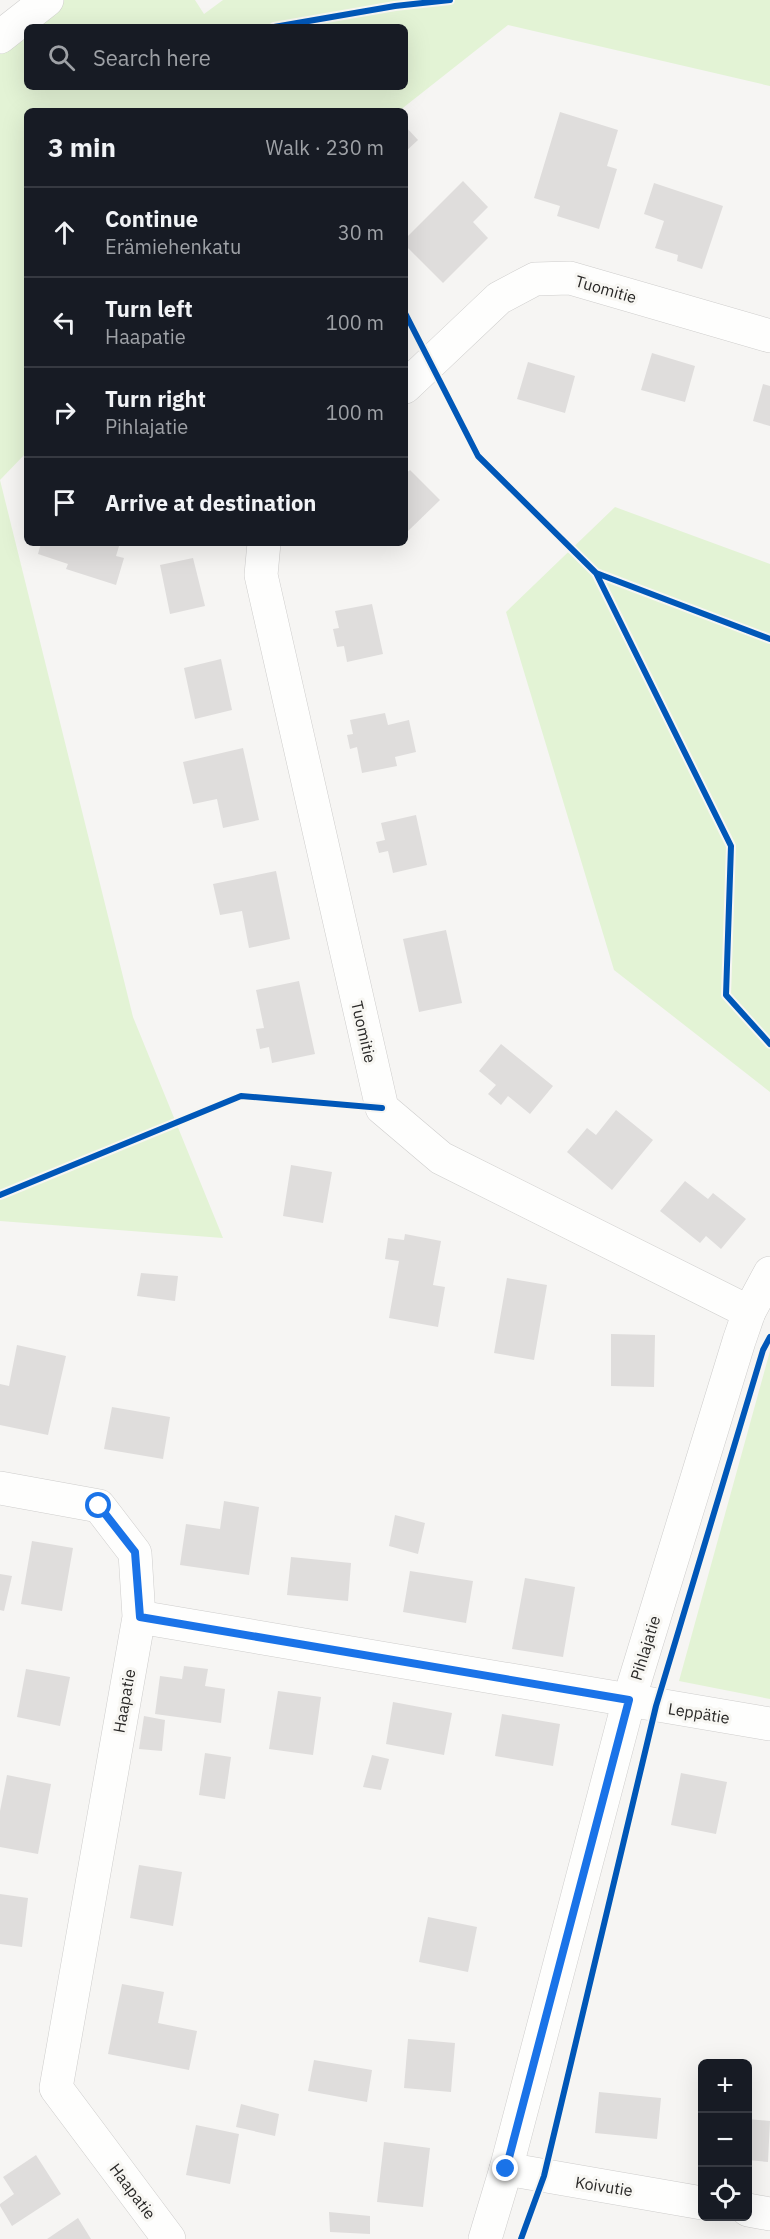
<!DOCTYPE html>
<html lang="en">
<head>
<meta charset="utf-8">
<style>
	:root { --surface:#171b24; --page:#20242c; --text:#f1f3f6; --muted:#9ea1a6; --line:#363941 }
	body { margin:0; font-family:"IBM Plex Sans",sans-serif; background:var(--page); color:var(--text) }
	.controls { position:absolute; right:18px; bottom:18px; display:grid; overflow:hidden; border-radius:9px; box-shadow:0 6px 24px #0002 }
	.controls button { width:54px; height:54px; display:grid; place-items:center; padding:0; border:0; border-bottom:2px solid var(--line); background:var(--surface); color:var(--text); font:30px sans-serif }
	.stop { position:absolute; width:18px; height:18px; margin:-14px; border:4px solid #1a73e8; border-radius:50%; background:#fff }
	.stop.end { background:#1a73e8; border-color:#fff; box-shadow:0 2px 6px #0008 }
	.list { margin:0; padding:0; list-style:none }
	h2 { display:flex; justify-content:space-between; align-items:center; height:78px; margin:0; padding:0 24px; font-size:26px }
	h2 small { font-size:20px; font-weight:400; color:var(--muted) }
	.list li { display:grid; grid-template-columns:39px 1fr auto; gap:18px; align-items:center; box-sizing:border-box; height:90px; padding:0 24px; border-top:2px solid var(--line) }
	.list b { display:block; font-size:22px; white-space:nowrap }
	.list p { margin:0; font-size:20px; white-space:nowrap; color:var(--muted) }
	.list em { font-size:20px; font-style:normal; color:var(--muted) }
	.icon { flex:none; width:33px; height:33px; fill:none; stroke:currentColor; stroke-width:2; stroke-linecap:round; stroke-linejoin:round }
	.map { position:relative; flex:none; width:770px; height:2239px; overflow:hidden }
	.search { position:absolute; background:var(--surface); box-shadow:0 6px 24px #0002; left:24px; top:24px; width:384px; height:66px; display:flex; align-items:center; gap:15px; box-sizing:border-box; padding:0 21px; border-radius:9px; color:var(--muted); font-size:22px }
	.panel { position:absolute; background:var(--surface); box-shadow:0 6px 24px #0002; left:24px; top:108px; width:384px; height:438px; border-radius:9px }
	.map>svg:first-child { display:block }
	.green { fill:#e3f3d5; fill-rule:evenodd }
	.building { fill:#dfdddc }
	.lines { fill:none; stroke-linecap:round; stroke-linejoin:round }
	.minor-casing { stroke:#cecdcc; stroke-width:34 }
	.tertiary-casing { stroke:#cecdcc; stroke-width:34 }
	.minor { stroke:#fefefd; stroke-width:33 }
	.tertiary { stroke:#fefefd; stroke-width:33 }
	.cycleway-casing { stroke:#f7f6f2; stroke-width:10 }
	.cycleway { stroke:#0057b8; stroke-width:6 }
	.route { stroke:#1a73e8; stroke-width:8 }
	.labels { text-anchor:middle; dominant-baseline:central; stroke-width:6; stroke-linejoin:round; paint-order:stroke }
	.street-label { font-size:16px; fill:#292827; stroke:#f7f6f2 }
</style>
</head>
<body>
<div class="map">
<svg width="770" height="2239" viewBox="0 0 770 2239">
	<rect width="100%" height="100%" fill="#f6f5f3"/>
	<!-- green -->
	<path class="green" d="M60 0H195L204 14 223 0H770V86L508 25 399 111H27V452L0 480 133 1017 223 1238 0 1221V47ZM27 27H405V87H27Z
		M615 507 770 564V1092L614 970 506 612Z
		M770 1351V1699L679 1681Z"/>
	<!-- building -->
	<path class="building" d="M560 112 618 130 607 166 617 169 599 229 557 216 560 206 534 198Z
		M405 126 418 140 405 152Z
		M463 181 488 207 473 222 488 238 443 283 405 245V239Z
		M654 183 723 206 702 269 677 261 678 255 655 248 664 221 644 214Z
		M652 353 695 366 685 402 641 390Z
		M528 362 575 376 565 413 517 399Z
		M763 384 770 386V426L753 421Z
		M410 470 440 500 405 534V474Z
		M41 543H120L116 556 124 558 116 585 66 569 68 564 38 554Z
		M193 558 205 606 170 614 160 565Z
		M372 604 383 654 347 662 344 646 337 647 333 629 339 628 335 611Z
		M221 659 232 710 195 719 184 668Z
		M385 713 388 725 409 720 416 752 395 757 397 766 362 773 357 747 350 749 347 735 353 734 350 720Z
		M243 748 259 820 223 828 217 799 193 804 183 762Z
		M416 815 427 865 393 873 388 851 379 853 376 842 385 840 381 823Z
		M276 871 290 939 249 948 242 911 220 915 213 884Z
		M446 930 462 1003 419 1012 403 939Z
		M299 981 315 1054 272 1063 269 1047 260 1049 256 1029 264 1028 256 990Z
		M501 1044 553 1086 530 1114 508 1096 501 1105 488 1094 496 1085 479 1071Z
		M616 1110 653 1140 612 1190 567 1152 587 1128 596 1135Z
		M291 1165 332 1172 323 1223 283 1216Z
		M685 1181 708 1199 713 1193 746 1219 721 1249 706 1236 700 1243 660 1211Z
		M405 1234 441 1241 433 1285 445 1287 438 1327 389 1318 399 1261 385 1259 388 1238 404 1240Z
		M141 1273 178 1276 175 1301 137 1296Z
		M507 1278 547 1285 534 1360 494 1353Z
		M611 1334 655 1335 654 1387 611 1386Z
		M17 1345 66 1356 48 1435 0 1425V1384L9 1386Z
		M112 1407 170 1417 163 1459 104 1449Z
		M224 1501 259 1507 249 1575 180 1565 186 1524 220 1529Z
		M395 1515 425 1523 418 1554 389 1546Z
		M32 1541 73 1548 62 1611 21 1604Z
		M291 1557 351 1563 348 1601 287 1595Z
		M410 1571 473 1581 466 1623 403 1612Z
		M0 1574 12 1576 4 1611 0 1610Z
		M525 1578 575 1587 563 1657 512 1649Z
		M184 1666 208 1669 205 1686 225 1689 221 1723 155 1714 160 1676 182 1679Z
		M26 1669 70 1677 60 1726 17 1717Z
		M278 1691 321 1697 313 1755 269 1749Z
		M393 1702 452 1713 444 1755 386 1744Z
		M502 1714 560 1724 553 1766 495 1756Z
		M144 1716 165 1720 162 1751 139 1749Z
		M205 1753 231 1757 225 1799 199 1795Z
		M372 1755 389 1759 381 1790 363 1787Z
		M681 1773 727 1782 716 1834 671 1825Z
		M7 1775 51 1784 38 1854 0 1847V1811Z
		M139 1865 182 1872 173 1926 130 1918Z
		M0 1894 28 1898 22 1947 0 1944Z
		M428 1917 477 1927 468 1972 419 1962Z
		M122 1984 164 1992 158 2023 197 2031 189 2070 108 2054Z
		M408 2039 455 2043 451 2092 404 2088Z
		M314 2060 372 2070 367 2102 308 2091Z
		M599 2092 661 2098 657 2139 595 2133Z
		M241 2104 279 2114 275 2136 236 2127Z
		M748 2119 770 2121 768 2162 748 2160Z
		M196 2125 239 2134 230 2184 186 2175Z
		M384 2142 430 2148 423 2207 377 2202Z
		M36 2155 61 2194 12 2226 0 2206V2204L14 2194 3 2177Z
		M329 2212 370 2216V2234L330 2232Z
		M78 2218 91 2239H47Z"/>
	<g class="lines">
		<!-- minor casing -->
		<g class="minor-casing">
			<path id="minor" d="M405 387 499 298 535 279 570 278 770 336
				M264 543 261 575 382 1108 441 1158 749 1312
				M0 1488 99 1506 135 1553 139 1617
				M506 2169 702 2203
				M748 2210 770 2214
				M169 2239 56 2088 139 1617 770 1724"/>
		</g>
		<!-- tertiary casing -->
		<g class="tertiary-casing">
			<path id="tertiary" d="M0 37 47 0
				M485 2239 506 2169 629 1700 739 1341 749 1312 770 1273"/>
		</g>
		<!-- minor -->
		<use href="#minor" class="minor"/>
		<!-- tertiary -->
		<use href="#tertiary" class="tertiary"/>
		<!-- cycleway casing -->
		<g class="cycleway-casing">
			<path id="cycleway" d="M274 27 395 6 450 0
				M405 313 478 456 596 573
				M770 639 596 573 731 846 726 995 770 1044
				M0 1195 241 1096 382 1108
				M521 2239 544 2176 656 1706 763 1350 770 1337"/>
		</g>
		<!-- cycleway -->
		<use href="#cycleway" class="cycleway"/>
	</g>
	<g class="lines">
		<!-- route -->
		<path class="route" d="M99 1506 135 1552 140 1617 629 1700 506 2169"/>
	</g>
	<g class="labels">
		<!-- street labels -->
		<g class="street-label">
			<text transform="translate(606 289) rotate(16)">Tuomitie</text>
			<text transform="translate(364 1032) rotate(77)">Tuomitie</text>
			<text transform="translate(645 1648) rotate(-73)">Pihlajatie</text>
			<text transform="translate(124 1701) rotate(-80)">Haapatie</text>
			<text transform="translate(699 1713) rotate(9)">Leppätie</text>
			<text transform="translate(604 2186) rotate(9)">Koivutie</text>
			<text transform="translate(133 2191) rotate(53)">Haapatie</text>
		</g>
	</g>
</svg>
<div class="controls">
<button>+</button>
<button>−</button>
<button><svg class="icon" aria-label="locate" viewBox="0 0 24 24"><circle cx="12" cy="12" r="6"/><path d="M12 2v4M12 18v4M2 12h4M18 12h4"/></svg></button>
</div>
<div class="stop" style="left:99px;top:1506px"></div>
<div class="stop end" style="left:506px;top:2169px"></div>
<div class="search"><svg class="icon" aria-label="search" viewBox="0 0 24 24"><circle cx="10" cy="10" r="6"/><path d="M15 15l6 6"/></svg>Search here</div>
<section class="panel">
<h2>3 min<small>Walk · 230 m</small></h2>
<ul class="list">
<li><svg class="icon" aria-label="ahead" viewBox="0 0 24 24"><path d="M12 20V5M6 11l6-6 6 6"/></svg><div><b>Continue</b><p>Erämiehenkatu</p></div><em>30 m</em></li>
<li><svg class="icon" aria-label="left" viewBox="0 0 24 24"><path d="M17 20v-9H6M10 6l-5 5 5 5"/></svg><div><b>Turn left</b><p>Haapatie</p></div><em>100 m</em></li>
<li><svg class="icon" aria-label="right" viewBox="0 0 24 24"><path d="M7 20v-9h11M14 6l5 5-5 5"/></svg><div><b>Turn right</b><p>Pihlajatie</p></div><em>100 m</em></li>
<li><svg class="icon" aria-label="arrive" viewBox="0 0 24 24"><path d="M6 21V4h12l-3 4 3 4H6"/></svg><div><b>Arrive at destination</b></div></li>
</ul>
</section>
</div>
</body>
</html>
